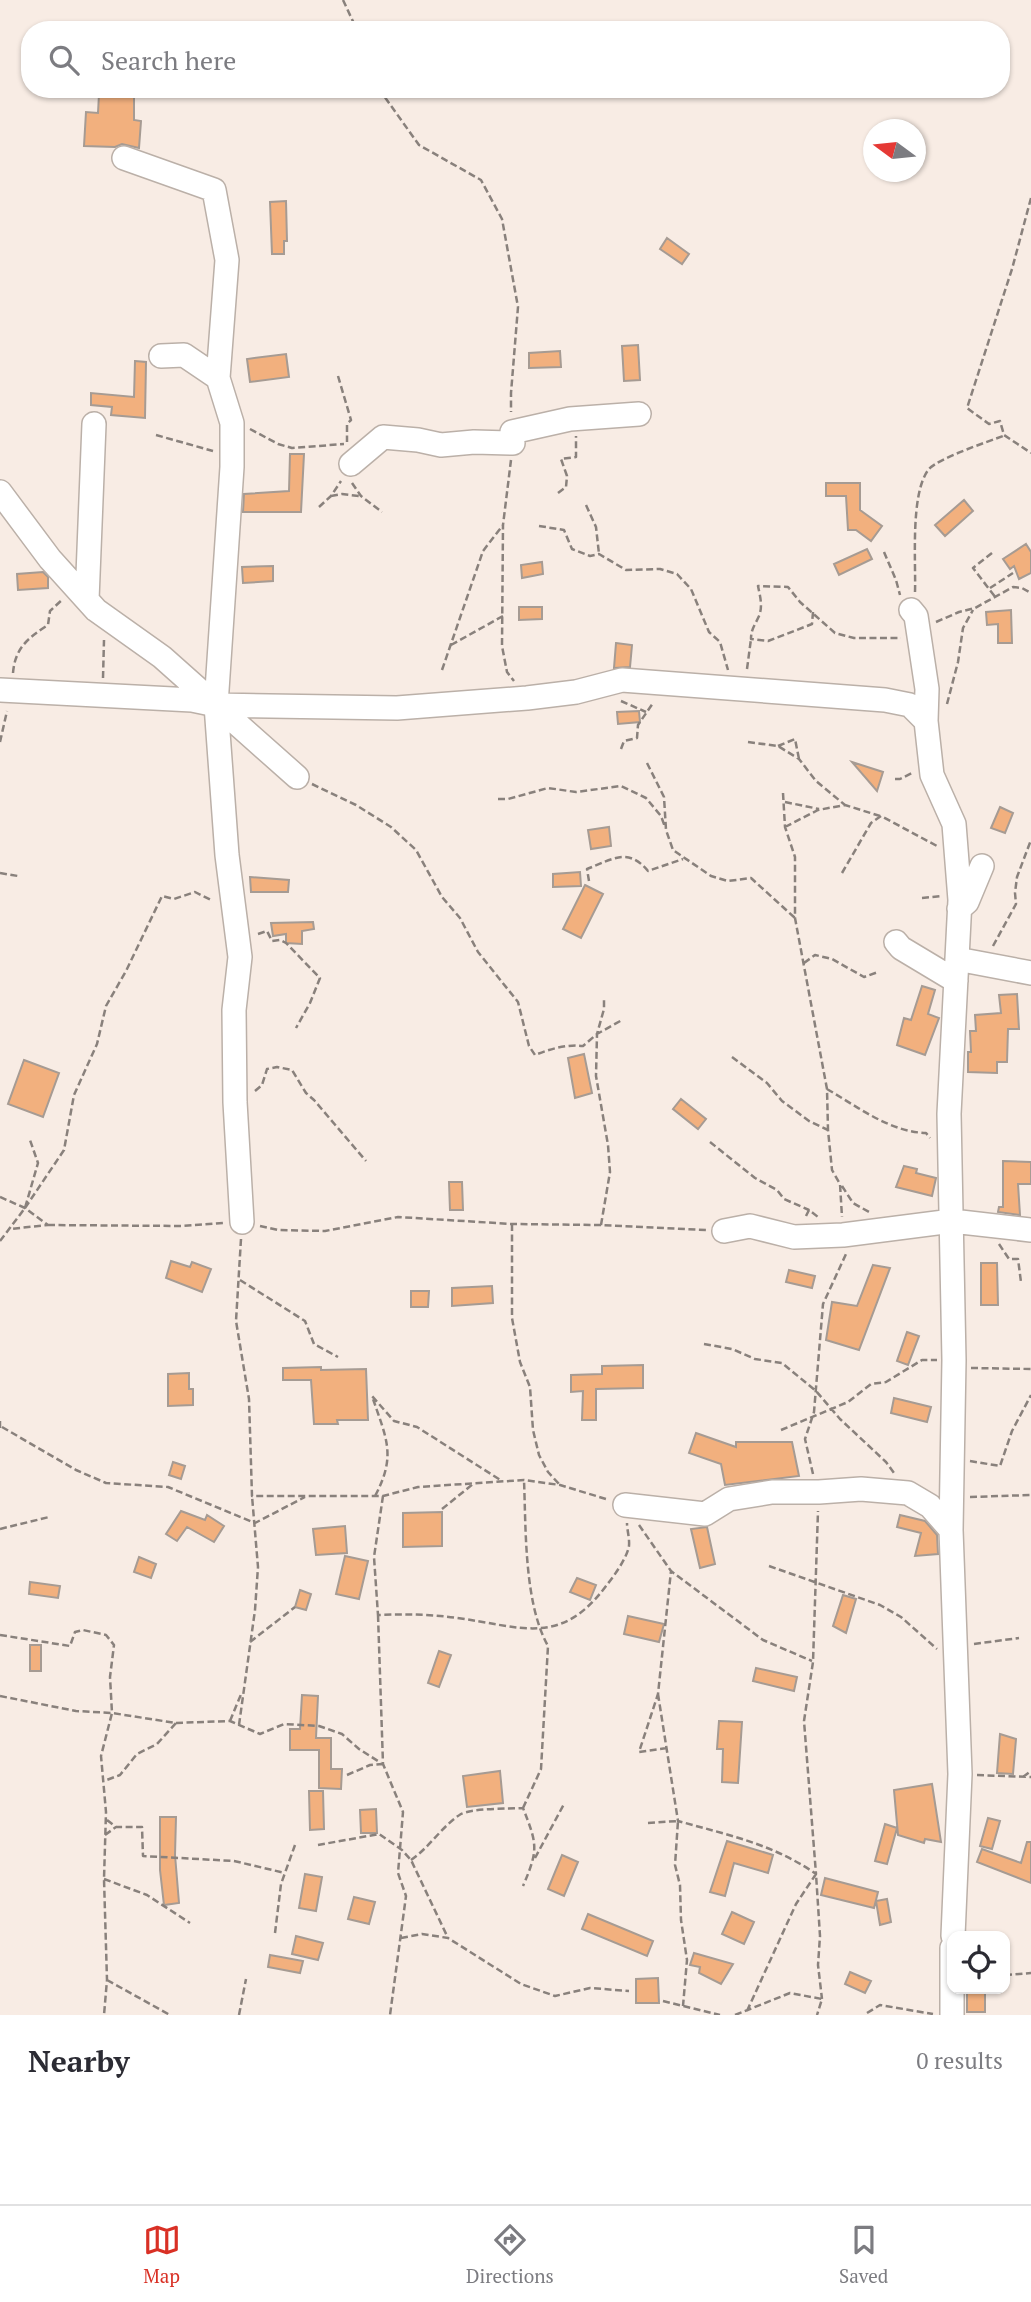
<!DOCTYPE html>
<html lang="en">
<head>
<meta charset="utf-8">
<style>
	:root { --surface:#fff; --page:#f2f2f3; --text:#2b2b33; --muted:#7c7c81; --line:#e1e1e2; --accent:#d93025 }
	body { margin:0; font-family:"PT Serif",serif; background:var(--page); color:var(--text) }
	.controls { position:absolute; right:21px; bottom:21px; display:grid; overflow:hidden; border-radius:14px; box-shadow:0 2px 5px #0004 }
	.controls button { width:63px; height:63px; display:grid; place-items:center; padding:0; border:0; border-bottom:2px solid var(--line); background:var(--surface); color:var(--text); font:35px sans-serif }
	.compass { position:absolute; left:863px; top:119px; width:63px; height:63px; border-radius:50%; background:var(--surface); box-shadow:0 2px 5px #0004; rotate:285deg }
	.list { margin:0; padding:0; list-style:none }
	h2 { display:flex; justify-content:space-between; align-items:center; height:91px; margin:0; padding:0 28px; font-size:30px }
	h2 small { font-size:23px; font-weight:400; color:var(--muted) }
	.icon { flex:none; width:38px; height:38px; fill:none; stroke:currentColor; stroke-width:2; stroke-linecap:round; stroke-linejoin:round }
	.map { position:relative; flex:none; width:1031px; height:2015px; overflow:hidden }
	.search { position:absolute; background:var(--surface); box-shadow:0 2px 5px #0004; left:21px; right:21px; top:21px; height:77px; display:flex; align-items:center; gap:18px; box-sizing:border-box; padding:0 24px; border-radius:28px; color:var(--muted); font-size:26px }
	.sheet { height:189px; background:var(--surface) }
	nav { display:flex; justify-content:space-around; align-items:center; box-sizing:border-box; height:98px; border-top:2px solid var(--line); background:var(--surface); font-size:19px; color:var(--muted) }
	nav a { display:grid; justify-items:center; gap:4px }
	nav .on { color:var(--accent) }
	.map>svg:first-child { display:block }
	.building { fill:#f2b07e; stroke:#a69b93; stroke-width:2 }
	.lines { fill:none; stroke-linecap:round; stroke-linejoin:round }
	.minor-casing { stroke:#bbb0a8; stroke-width:26 }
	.path { stroke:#89817c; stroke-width:2.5; stroke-dasharray:7 3.5; stroke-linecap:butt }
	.minor { stroke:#fff; stroke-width:23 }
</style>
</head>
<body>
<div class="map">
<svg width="1031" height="2015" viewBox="0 0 1031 2015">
	<rect width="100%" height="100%" fill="#f8ece4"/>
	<!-- building -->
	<path class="building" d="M99 94 134 95V120L141 121 139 148 122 144 115 147 84 146 86 112 98 113Z
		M286 201 287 241H284V254H272L270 202Z
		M667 238 689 254 682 264 660 249Z
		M638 345 640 380 624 381 622 346Z
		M560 351 561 367 529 368V353Z
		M286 354 289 377 250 382 247 359Z
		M135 361 146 362 145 418 111 415 112 407 91 405V393L134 397Z
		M290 454H304L301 512H243L244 494 289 491Z
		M826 483H860V510L882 526 871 541 856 530H848L846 496H826Z
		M964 500 973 511 945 536 935 525Z
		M1026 544 1031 552V573L1019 579 1014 566 1010 569 1003 559Z
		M867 549 872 559 839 575 834 564Z
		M542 562 543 574 522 578 521 565Z
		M273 566V581L243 583 242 567Z
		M43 572 48 577V588L18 590 17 574Z
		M519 607H542V619L519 620Z
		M1011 610 1012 643H998V624L987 625 986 612Z
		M616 643 632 645 630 667 614 668Z
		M639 711 640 722 618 724 617 712Z
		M852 762 883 772 877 791Z
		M1000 807 1013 813 1005 833 991 828Z
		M609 827 611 846 591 849 588 830Z
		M580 872 581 886 553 887V874Z
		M250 877 289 880 288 892H251Z
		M585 885 603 894 581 938 563 929Z
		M313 922 314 929 302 931V944L286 943V934L273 936 271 923Z
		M922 986 935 990 928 1014 939 1018 925 1055 897 1045 904 1018 911 1020Z
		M1017 994 1019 1029H1008L1007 1062H997V1073L968 1072V1052H971L970 1031H976L975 1015 1001 1013 999 995Z
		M584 1054 592 1093 575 1098 568 1058Z
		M24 1060 59 1073 43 1117 8 1104Z
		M681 1099 706 1119 698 1129 673 1109Z
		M1003 1161 1031 1162V1184H1018L1020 1215 998 1212 999 1207H1003Z
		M904 1166 917 1169 916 1173 936 1178 932 1196 896 1187Z
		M449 1182H462L463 1210H450Z
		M171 1261 190 1267 192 1262 211 1269 202 1292 166 1278Z
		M981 1263H997L998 1305H981Z
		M873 1265 890 1268 859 1350 826 1340 832 1302 857 1306Z
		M789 1270 815 1276 812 1288 786 1282Z
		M492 1286 493 1303 452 1306V1288Z
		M411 1291H429L428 1307H411Z
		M907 1332 919 1336 908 1365 897 1361Z
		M643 1365V1388L596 1389V1420H582L583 1391 571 1392V1375L602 1374V1366Z
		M321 1367V1370L366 1369 368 1420H337L338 1424H314L311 1380H283V1368Z
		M189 1373V1389H193V1405L168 1406V1374Z
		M894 1398 931 1407 927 1422 891 1413Z
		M696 1433 736 1447V1442H792L799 1476 725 1485 721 1464 689 1453Z
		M173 1462 185 1466 181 1479 169 1475Z
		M181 1511 205 1520 207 1515 224 1526 214 1542 187 1527 177 1541 166 1534Z
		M442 1512V1546L403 1547V1513Z
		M900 1515 925 1521 937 1535 938 1554 915 1556 921 1533 897 1527Z
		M345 1526 347 1553 316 1555 313 1529Z
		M707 1527 715 1564 700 1568 691 1529Z
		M345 1556 368 1561 359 1599 336 1594Z
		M139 1557 156 1564 151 1578 134 1572Z
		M577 1578 596 1585 590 1600 570 1592Z
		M30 1582 60 1586 58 1598 29 1594Z
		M300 1590 311 1594 306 1610 295 1607Z
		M843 1595 856 1599 846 1633 833 1626Z
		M628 1616 664 1624 659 1642 624 1634Z
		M30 1645H41V1671H30Z
		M439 1651 451 1655 439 1687 428 1683Z
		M756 1668 797 1677 794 1691 753 1681Z
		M302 1695 318 1696 316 1738H331V1769H342L341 1789 319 1788V1750H290V1729H300Z
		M719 1721 742 1722 738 1783 722 1782 723 1749H717Z
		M1000 1734 1016 1739 1013 1774 997 1773Z
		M500 1771 503 1803 467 1807 463 1776Z
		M932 1784 941 1842 925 1839 924 1843 898 1835 894 1790Z
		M309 1791H323L324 1829 310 1830Z
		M376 1809 377 1833H361L360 1810Z
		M160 1817H176L175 1855 179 1903 164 1905 160 1870Z
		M988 1818 1000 1821 992 1849 980 1846Z
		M885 1824 897 1828 887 1864 875 1861Z
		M727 1841 773 1855 768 1873 734 1863 725 1896 710 1892Z
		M1027 1842H1031V1883L977 1862 982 1849 1021 1863Z
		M562 1855 578 1862 564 1896 548 1889Z
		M305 1874 322 1877 316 1911 299 1908Z
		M825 1878 878 1892 874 1908 821 1895Z
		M354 1897 375 1902 369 1924 348 1919Z
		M887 1899 891 1922 880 1925 876 1901Z
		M732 1912 754 1922 744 1944 722 1934Z
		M588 1914 653 1941 647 1956 582 1929Z
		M296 1936 323 1943 318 1960 292 1954Z
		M694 1953 733 1964 721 1984 699 1973 700 1967 690 1965Z
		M270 1955 303 1961 300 1973 268 1967Z
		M850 1972 871 1981 865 1993 845 1984Z
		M658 1978 659 2003H636V1979Z
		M967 1989H985V2012H967Z"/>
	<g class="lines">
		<!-- minor casing -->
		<g class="minor-casing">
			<path id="minor" d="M124 158 214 190 227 260 218 378 232 423V467L216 705 227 855 240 957 234 1010 235 1102 242 1222
				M161 356 184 355 218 378
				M512 432 570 419 639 414
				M351 464 383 437 418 440 441 445 474 442 513 443
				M0 492 50 559 96 610 162 657 297 777
				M87 600 94 424
				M911 610 916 616 927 689 926 721 932 775 954 824 960 900 949 1114 954 1360 951 1530 960 1774 953 1936
				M0 690 192 700 216 705 397 708 527 698 576 692 622 680 885 700 910 705 926 721
				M959 909 967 902 982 866
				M896 942 901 948 956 981
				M957 959 1031 973
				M724 1231 750 1226 794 1237 843 1235 952 1221 1031 1230
				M625 1505 705 1514 729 1499 772 1492H819L861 1489 908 1493 930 1506 951 1530
				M952 2015V1948"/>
		</g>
		<!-- path -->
		<path class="path" d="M343 0 357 30
			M379 89 419 145 481 180 502 219 518 307 511 393V412
			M1031 198 1012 269 967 408 989 424 1000 421 1004 435 1031 453
			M338 376 351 420 347 424V442
			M250 429 278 444 292 448 344 444
			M156 435 213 451
			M511 460 503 525 502 646 507 672 514 681
			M352 483 361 496 382 512
			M558 493 566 487 567 476 561 459 576 457V436
			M331 496 342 494 359 496
			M586 505 596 527 599 554
			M319 507 331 496 341 481
			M539 526 564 530 572 549 590 556 599 554 626 570 660 569 677 574 691 589 709 632 720 642 728 670
			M884 552 896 580 900 595
			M992 553 973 568 996 598
			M990 588 1013 573
			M915 592C916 562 910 492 929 469 939 458 987 442 1003 436
			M813 612 812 624 807 626 768 641 751 639C751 629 755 625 759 616 763 606 760 596 758 586L788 587 800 602 835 633 854 638H901
			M936 622 959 612 975 608 1013 587 1022 588 1031 593
			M451 645 503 616
			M747 669 751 639
			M442 670 483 551 503 525
			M13 673C15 648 28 638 48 625L50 611 63 599
			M103 678 104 640
			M621 701 646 712
			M947 704 958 662 963 628 973 610
			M0 742 7 711
			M748 742 778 746 799 759 816 781 845 805
			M778 746 795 739 799 759
			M621 749 624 741 637 738 638 725 653 703
			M647 763 664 797 666 830 673 850 711 876 728 881 751 878 795 918
			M895 779H900L912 773
			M312 784 356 805 391 827 416 850 442 897 460 918 478 952 518 1002 529 1046 535 1055C550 1049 567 1044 583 1046L597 1034 622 1020
			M783 793 785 827 795 857V918L827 1089 828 1130 832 1170 840 1184 842 1217
			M498 799H508L548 788 576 792 621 786 646 798 661 816 665 827
			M785 802 819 809
			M785 827 818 810 845 805 880 816
			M0 873 18 876
			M842 873 871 823 881 816 937 846
			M589 881 587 869C613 859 628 847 648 871L683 859
			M922 898 942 896
			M258 934 267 931 272 941 280 940 286 943 320 978 310 1003 296 1028
			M993 946 1016 904 1015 893 1017 877 1031 840
			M804 963 815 955 832 959 864 977 878 972
			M732 1057 767 1083 782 1101 809 1121 828 1130
			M827 1089C858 1107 890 1132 926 1133L930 1138
			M255 1091 262 1085 267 1069 277 1067 292 1070 306 1093 314 1100 366 1161
			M710 1142 755 1178 777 1190 784 1199 809 1210
			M842 1186 853 1203 869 1212
			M0 1197 25 1208 48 1225 10 1229
			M25 1208 64 1150 74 1095 97 1044 106 1006 126 971 162 896 174 899 195 892 213 901
			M806 1216 809 1210 818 1217
			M512 1224V1318L520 1362 530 1387 533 1430 539 1455 548 1472 559 1484
			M48 1225 181 1226 223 1223
			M601 1225 610 1172 608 1145 596 1076 597 1034 604 1009V998
			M260 1226 278 1230 325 1231 398 1217 512 1224 601 1225 706 1230
			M241 1239 236 1321 249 1399 252 1496H383L418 1487 524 1480 560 1485 606 1499
			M0 1241 25 1208 38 1163 30 1140
			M999 1244 1009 1259H1018L1021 1282
			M240 1280 305 1321 314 1344 338 1357
			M704 1344 732 1349 755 1359 782 1363 816 1391 840 1419 886 1462 894 1473
			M971 1368 1031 1369
			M0 1421V1430
			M2 1427 76 1470 106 1483 168 1487 255 1523 305 1497
			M781 1430 848 1402 871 1384 886 1382 922 1360H937
			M970 1461 1000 1466 1012 1431 1031 1395
			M813 1474 805 1439 814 1412 823 1304 846 1254
			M375 1496C397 1455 386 1438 372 1396L394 1421 417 1427 502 1481
			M383 1496 374 1557 378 1615C405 1614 430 1614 457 1618 520 1626 560 1648 606 1586 614 1576 624 1562 628 1550 631 1543 627 1531 627 1523
			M970 1497 1031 1495
			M442 1509 473 1484
			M639 1525 671 1571
			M0 1529 49 1517
			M769 1566 880 1605 901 1617 937 1649
			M378 1615 383 1764 403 1812 398 1873 406 1896 390 2015
			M0 1635 70 1646 75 1632 83 1630 106 1635 114 1645 110 1677 112 1713 101 1756 106 1812 104 1879 107 1980 104 2015
			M250 1642 295 1607
			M974 1644 1019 1638
			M658 1694 678 1821C728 1835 773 1844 816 1874L804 1721 813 1662 818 1511
			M0 1696 76 1711 112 1713 176 1723 157 1744 137 1754 120 1775 104 1781
			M230 1721 242 1692
			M176 1723 230 1721 260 1734 284 1724 319 1726 342 1734 359 1749 381 1763
			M239 1725 255 1610 258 1567 252 1496
			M667 1748 639 1752 658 1694 671 1571 763 1640 812 1661
			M347 1775 370 1765 383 1764
			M977 1775 1031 1777
			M1023 1777 1031 1771
			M523 1808 541 1769 548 1646C524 1603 526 1530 524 1480
			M107 1820 116 1827H142L143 1856 234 1861 285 1873
			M648 1823 678 1821 675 1865 680 1885 681 1920 687 1960 683 2006
			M105 1835 116 1827
			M318 1845 379 1834 402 1850 411 1860 448 1938
			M535 1858 564 1804
			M411 1860C430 1847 442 1826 461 1814 473 1808 508 1809 523 1808 537 1844 539 1849 523 1886
			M104 1879 147 1895 190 1923
			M275 1933 281 1884 295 1845
			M401 1938 422 1934 448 1938 521 1984 555 1996 590 1988 629 1991
			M1005 1975 1031 1973
			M107 1980 170 2015
			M663 2001 720 2015
			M747 2011 796 1904 816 1874 820 1936 818 1965 822 1999
			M867 2013 880 2005 933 2014
			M239 2015 246 1979
			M735 2015 790 1993 822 1999 817 2015"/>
		<!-- minor -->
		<use href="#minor" class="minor"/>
	</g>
</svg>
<div class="controls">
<button><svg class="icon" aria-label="locate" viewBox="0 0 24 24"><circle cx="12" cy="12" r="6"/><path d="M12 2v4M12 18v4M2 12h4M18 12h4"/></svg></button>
</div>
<svg class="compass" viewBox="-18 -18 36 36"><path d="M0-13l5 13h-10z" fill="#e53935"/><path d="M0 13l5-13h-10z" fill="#7c7c81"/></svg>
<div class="search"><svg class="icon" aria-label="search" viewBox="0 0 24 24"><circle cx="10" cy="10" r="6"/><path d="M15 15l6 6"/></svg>Search here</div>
</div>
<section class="sheet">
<h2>Nearby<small>0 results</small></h2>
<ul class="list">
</ul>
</section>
<nav>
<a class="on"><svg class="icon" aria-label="map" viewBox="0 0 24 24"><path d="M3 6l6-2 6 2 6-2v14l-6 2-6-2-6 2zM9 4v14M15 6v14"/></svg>Map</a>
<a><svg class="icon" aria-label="directions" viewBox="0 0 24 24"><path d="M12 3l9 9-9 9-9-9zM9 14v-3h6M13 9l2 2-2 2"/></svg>Directions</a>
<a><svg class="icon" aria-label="saved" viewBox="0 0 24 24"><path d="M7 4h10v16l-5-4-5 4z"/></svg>Saved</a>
</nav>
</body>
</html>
